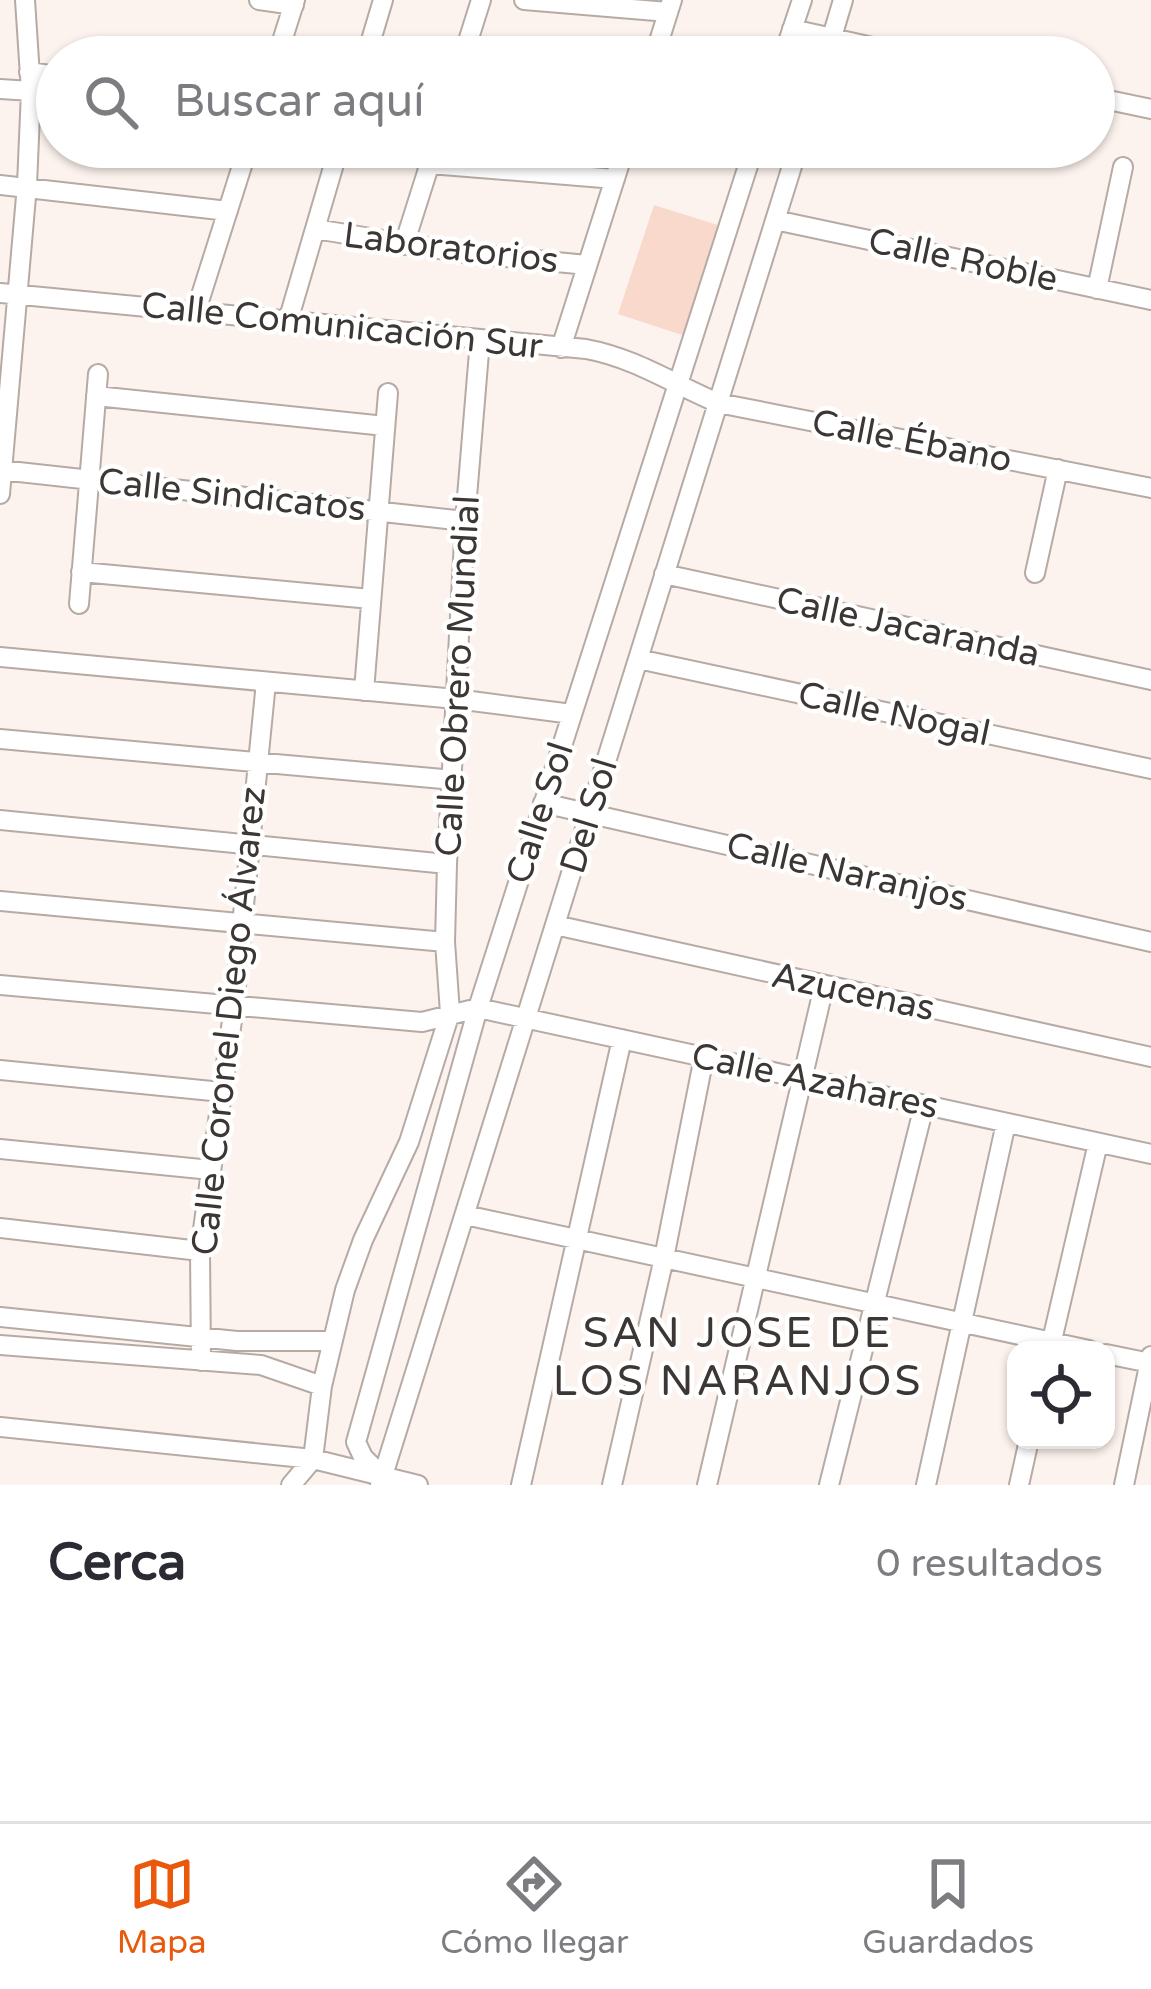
<!DOCTYPE html>
<html lang="es">
<head>
<meta charset="utf-8">
<style>
	:root { --surface:#fff; --page:#f2f2f3; --text:#2b2b33; --muted:#7c7c81; --line:#e1e1e2; --accent:#ea580c }
	body { margin:0; font-family:"Varela Round",sans-serif; background:var(--page); color:var(--text) }
	.controls { position:absolute; right:36px; bottom:36px; display:grid; overflow:hidden; border-radius:24px; box-shadow:0 3px 9px #0004 }
	.controls button { width:108px; height:108px; display:grid; place-items:center; padding:0; border:0; border-bottom:3px solid var(--line); background:var(--surface); color:var(--text); font:60px sans-serif }
	.list { margin:0; padding:0; list-style:none }
	h2 { display:flex; justify-content:space-between; align-items:center; height:156px; margin:0; padding:0 48px; font-size:51px }
	h2 small { font-size:39px; font-weight:400; color:var(--muted) }
	.icon { flex:none; width:66px; height:66px; fill:none; stroke:currentColor; stroke-width:2; stroke-linecap:round; stroke-linejoin:round }
	.map { position:relative; flex:none; width:1151px; height:1485px; overflow:hidden }
	.search { position:absolute; background:var(--surface); box-shadow:0 3px 9px #0004; left:36px; right:36px; top:36px; height:132px; display:flex; align-items:center; gap:30px; box-sizing:border-box; padding:0 42px; border-radius:66px; color:var(--muted); font-size:45px }
	.sheet { height:336px; background:var(--surface) }
	nav { display:flex; justify-content:space-around; align-items:center; box-sizing:border-box; height:168px; border-top:3px solid var(--line); background:var(--surface); font-size:33px; color:var(--muted) }
	nav a { display:grid; justify-items:center; gap:6px }
	nav .on { color:var(--accent) }
	.map>svg:first-child { display:block }
	.green { fill:#f8d9cc }
	.lines { fill:none; stroke-linecap:round; stroke-linejoin:round }
	.minor-casing { stroke:#b6aaa4; stroke-width:22 }
	.minor { stroke:#fff; stroke-width:18 }
	.labels { text-anchor:middle; dominant-baseline:central; stroke-width:9; stroke-linejoin:round; paint-order:stroke }
	.street-label { font-size:36px; fill:#3c3734; stroke:#fff }
	.quarter-label { font-size:42px; letter-spacing:3px; fill:#3c3734; stroke:#fff }
</style>
</head>
<body>
<div class="map">
<svg width="1151" height="1485" viewBox="0 0 1151 1485">
	<rect width="100%" height="100%" fill="#fdf3ee"/>
	<!-- green -->
	<path class="green" d="M654 205 724 227 688 337 618 314Z"/>
	<g class="lines">
		<!-- minor casing -->
		<g class="minor-casing">
			<path id="minor" d="M259 0 294 5
				M524 0 668 12
				M792 29 917 57
				M277 57 295 0
				M366 57 383 0
				M463 57 481 0
				M654 57 672 0
				M783 57 802 0
				M826 57 843 0
				M29 72 57 76
				M0 89 31 91
				M1094 97 1151 109
				M430 164 615 179
				M0 185 228 211
				M775 220 1151 300
				M315 229 464 253 587 265
				M404 245 435 147
				M1097 289 1123 167
				M0 293 586 349C635 358 673 384 718 403L1151 488
				M196 311 248 147
				M288 321 339 147
				M561 348 625 147
				M96 396 385 426
				M0 470 465 521
				M0 494 27 185 31 91 25 0
				M81 572 371 599
				M1035 573 1058 469
				M664 574 1151 680
				M79 604 98 374
				M0 657 456 699 572 714
				M638 659 1151 769
				M364 691 388 393
				M0 739 454 780
				M543 803 1151 942
				M0 820 447 864
				M0 901 445 942
				M555 925 1151 1057
				M0 985 422 1022 478 1008 1151 1154
				M0 1070 222 1092
				M0 1149 211 1170
				M465 1215 1089 1350
				M0 1228 200 1251
				M0 1317 237 1341H331
				M0 1345 261 1365 322 1386
				M1050 1349 1098 1143
				M1106 1354 1150 1363
				M201 1361 200 1251 234 1006 266 682
				M0 1427 313 1459 418 1485
				M382 1476 363 1457 356 1442 478 1008 754 147
				M291 1485 313 1459 322 1386 345 1290 363 1240 409 1142 450 1013 445 942 447 864 465 521 480 340
				M380 1485 798 147
				M521 1485 622 1039
				M612 1485 664 1258 704 1057
				M707 1485 824 986
				M829 1485 924 1106
				M926 1485 1006 1123
				M1019 1485 1029 1440
				M1124 1485 1151 1356"/>
		</g>
		<!-- minor -->
		<use href="#minor" class="minor"/>
	</g>
	<g class="labels">
		<!-- street labels -->
		<g class="street-label">
			<text transform="translate(451 248) rotate(7)">Laboratorios</text>
			<text transform="translate(963 260) rotate(12)">Calle Roble</text>
			<text transform="translate(342 326) rotate(6)">Calle Comunicación Sur</text>
			<text transform="translate(912 441) rotate(11)">Calle Ébano</text>
			<text transform="translate(232 495) rotate(6)">Calle Sindicatos</text>
			<text transform="translate(908 627) rotate(12)">Calle Jacaranda</text>
			<text transform="translate(458 676) rotate(-87)">Calle Obrero Mundial</text>
			<text transform="translate(894 714) rotate(12)">Calle Nogal</text>
			<text transform="translate(540 813) rotate(-72)">Calle Sol</text>
			<text transform="translate(589 816) rotate(-73)">Del Sol</text>
			<text transform="translate(847 872) rotate(13)">Calle Naranjos</text>
			<text transform="translate(853 992) rotate(12)">Azucenas</text>
			<text transform="translate(229 1021) rotate(-84)">Calle Coronel Diego Álvarez</text>
			<text transform="translate(815 1081) rotate(12)">Calle Azahares</text>
		</g>
		<!-- quarter labels -->
		<g class="quarter-label">
			<text x="738" y="1333">SAN JOSE DE<tspan x="738" dy="48">LOS NARANJOS</tspan></text>
		</g>
	</g>
</svg>
<div class="controls">
<button><svg class="icon" aria-label="locate" viewBox="0 0 24 24"><circle cx="12" cy="12" r="6"/><path d="M12 2v4M12 18v4M2 12h4M18 12h4"/></svg></button>
</div>
<div class="search"><svg class="icon" aria-label="search" viewBox="0 0 24 24"><circle cx="10" cy="10" r="6"/><path d="M15 15l6 6"/></svg>Buscar aquí</div>
</div>
<section class="sheet">
<h2>Cerca<small>0 resultados</small></h2>
<ul class="list">
</ul>
</section>
<nav>
<a class="on"><svg class="icon" aria-label="map" viewBox="0 0 24 24"><path d="M3 6l6-2 6 2 6-2v14l-6 2-6-2-6 2zM9 4v14M15 6v14"/></svg>Mapa</a>
<a><svg class="icon" aria-label="directions" viewBox="0 0 24 24"><path d="M12 3l9 9-9 9-9-9zM9 14v-3h6M13 9l2 2-2 2"/></svg>Cómo llegar</a>
<a><svg class="icon" aria-label="saved" viewBox="0 0 24 24"><path d="M7 4h10v16l-5-4-5 4z"/></svg>Guardados</a>
</nav>
</body>
</html>
